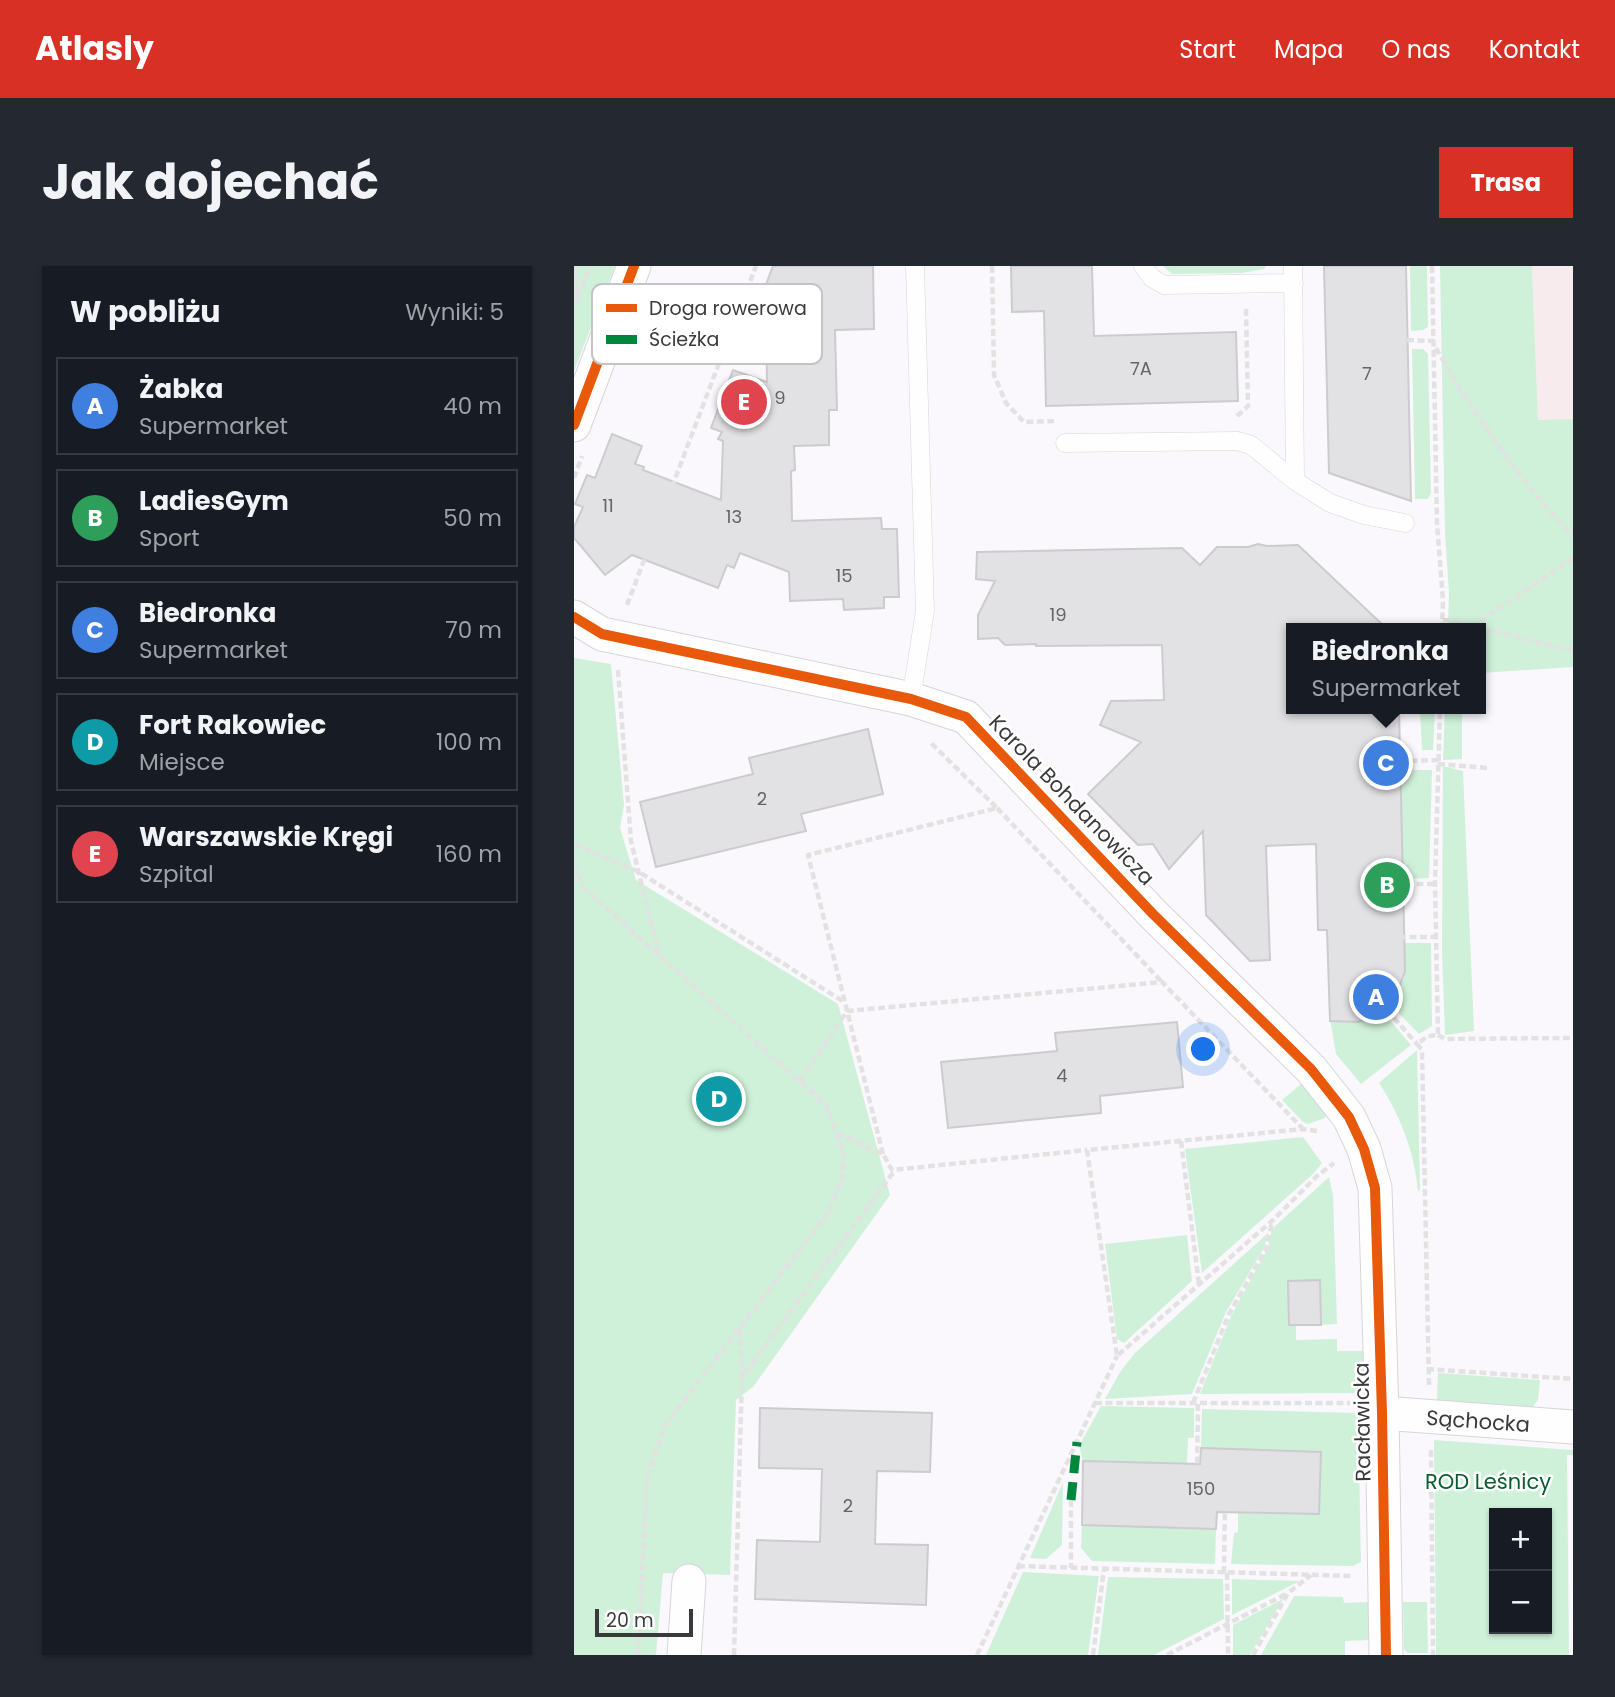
<!DOCTYPE html>
<html lang="pl">
<head>
<meta charset="utf-8">
<style>
	:root { --surface:#171b24; --page:#242831; --text:#f1f3f6; --muted:#9ea1a6; --line:#363941; --accent:#d93025 }
	body { margin:0; font-family:Poppins,sans-serif; background:var(--page); color:var(--text) }
	.controls { position:absolute; right:21px; bottom:21px; display:grid; overflow:hidden; border-radius:0px; box-shadow:0 2px 5px #0004 }
	.controls button { width:63px; height:63px; display:grid; place-items:center; padding:0; border:0; border-bottom:2px solid var(--line); background:var(--surface); color:var(--text); font:35px sans-serif }
	.scale { position:absolute; left:21px; bottom:18px; width:98px; box-sizing:border-box; padding-left:7px; border:4px solid #3a393c; border-top:0; font-size:19px; line-height:24px; white-space:nowrap; color:#3a393c; -webkit-text-stroke:5px #fff; paint-order:stroke }
	.you { position:absolute; left:630px; top:784px; width:24px; height:24px; margin:-18px; border:5px solid #fff; border-radius:50%; background:#1a73e8; box-shadow:0 0 0 10px #1a73e833 }
	.badge { display:grid; place-items:center; width:46px; height:46px; border-radius:50%; background:var(--accent); color:#fff; font-size:23px; font-weight:700 }
	.pin { position:absolute; translate:-50% -50%; border:4px solid #fff; box-shadow:0 2px 7px #0006 }
	.popup { position:absolute; left:712px; top:357px; width:200px; height:91px; box-sizing:border-box; display:grid; place-content:center; border-radius:0px; background:var(--surface); filter:drop-shadow(0 2px 5px #0005); font-size:23px; white-space:nowrap; color:var(--muted) }
	.popup b { font-size:26px; color:var(--text) }
	.popup::after { content:''; position:absolute; left:50%; top:100%; margin-left:-14px; border:14px solid transparent; border-top-color:var(--surface) }
	.list { margin:0; padding:0; list-style:none }
	h2 { display:flex; justify-content:space-between; align-items:center; height:91px; margin:0; padding:0 28px; font-size:30px }
	h2 small { font-size:23px; font-weight:400; color:var(--muted) }
	.list li { display:grid; grid-template-columns:46px 1fr auto; gap:21px; align-items:center; box-sizing:border-box; height:98px; margin:0 14px 14px; padding:0 14px; border:2px solid var(--line); border-radius:0px }
	.list b { display:block; font-size:26px; white-space:nowrap }
	.list p { margin:0; font-size:23px; white-space:nowrap; color:var(--muted) }
	.list em { font-size:23px; font-style:normal; color:var(--muted) }
	.map { position:relative; flex:none; width:999px; height:1389px; overflow:hidden; border-radius:0px }
	header { display:flex; align-items:center; gap:42px; box-sizing:border-box; height:98px; padding:0 35px; background:var(--accent); color:#fff }
	header strong { font-size:33px }
	nav { display:flex; gap:38px; margin-inline-start:auto; font-size:24px }
	.intro { display:flex; align-items:center; justify-content:space-between; box-sizing:border-box; height:168px; padding:0 42px }
	h1 { margin:0; font-size:49px }
	.button { padding:18px 32px; border-radius:0px; background:var(--accent); color:#fff; font-size:24px; font-weight:700 }
	main { display:flex; gap:42px; padding:0 42px }
	aside { flex:1; background:var(--surface); border-radius:0px; box-shadow:0 2px 5px #0004 }
	.map>svg:first-child { display:block }
	.commercial { fill:#f8ebee }
	.green { fill:#cff1d9; fill-rule:evenodd }
	.building { fill:#e2e1e4; stroke:#cccbce; stroke-width:2 }
	.lines { fill:none; stroke-linecap:round; stroke-linejoin:round }
	.service-casing { stroke:#d6d5d8; stroke-width:19 }
	.minor-casing { stroke:#d6d5d8; stroke-width:35 }
	.path { stroke:#e2e2e2; stroke-width:4.5; stroke-dasharray:7 3.5; stroke-linecap:butt }
	.service { stroke:#fefeff; stroke-width:18 }
	.minor { stroke:#fefeff; stroke-width:33 }
	.quiet { stroke:#00873e; stroke-width:9; stroke-dasharray:18 9; stroke-linecap:butt }
	.cycleway-casing { stroke:#fff; stroke-width:15 }
	.cycleway { stroke:#e8590c; stroke-width:10 }
	.labels { text-anchor:middle; dominant-baseline:central; stroke-width:5; stroke-linejoin:round; paint-order:stroke }
	.number-label { font-size:18px; fill:#656467 }
	.street-label { font-size:21px; fill:#3a393c; stroke:#fff }
	.park-label { font-size:21px; fill:#095d2e; stroke:#fff }
	.key { fill:#fff; stroke:#c4c4c4; stroke-width:2 }
	.key-label { font-size:19px; fill:#3a393c }
</style>
</head>
<body>
<header>
<strong>Atlasly</strong>
<nav><a>Start</a><a>Mapa</a><a>O nas</a><a>Kontakt</a></nav>
</header>
<div class="intro"><h1>Jak dojechać</h1><a class="button">Trasa</a></div>
<main>
<aside>
<h2>W pobliżu<small>Wyniki: 5</small></h2>
<ul class="list">
<li><span class="badge" style="background:#3f7fe0">A</span><div><b>Żabka</b><p>Supermarket</p></div><em>40 m</em></li>
<li><span class="badge" style="background:#2e9e5b">B</span><div><b>LadiesGym</b><p>Sport</p></div><em>50 m</em></li>
<li><span class="badge" style="background:#3f7fe0">C</span><div><b>Biedronka</b><p>Supermarket</p></div><em>70 m</em></li>
<li><span class="badge" style="background:#0f9aa8">D</span><div><b>Fort Rakowiec</b><p>Miejsce</p></div><em>100 m</em></li>
<li><span class="badge" style="background:#e0444e">E</span><div><b>Warszawskie Kręgi</b><p>Szpital</p></div><em>160 m</em></li>
</ul>
</aside>
<div class="map">
<svg width="999" height="1389" viewBox="0 0 999 1389">
	<rect width="100%" height="100%" fill="#faf8fc"/>
	<!-- commercial -->
	<path class="commercial" d="M958 0H999V153L964 155Z"/>
	<!-- green -->
	<path class="green" d="M0 0H41L0 105Z
		M589 0H692L690 3 668 7 598 8Z
		M836 0H853L854 61 849 64 837 65Z
		M866 0H958L964 154 999 153V401L907 407 906 362H874L875 327 871 267Z
		M838 83H849L854 88 857 227 854 233H841Z
		M0 392 37 398 50 539 46 562 62 614 264 738 316 929 179 1121 162 1134 156 1309 89 1307 82 1389H0Z
		M846 443H861L859 484H848Z
		M871 443H888V493L869 494Z
		M869 500 889 505 900 765 871 769 868 684Z
		M858 504 855 612 829 613 827 504Z
		M831 677H857L858 760 845 768 816 738 830 712Z
		M808 745 837 779 787 818 762 788 756 753C775 759 791 755 808 745Z
		M843 784 846 923 844 926C841 887 826 849 805 817Z
		M727 818 752 849 751 852 734 858 729 856 708 834Z
		M729 871 748 897 740 907 628 1007 611 883Z
		M755 911 759 929 763 1058 747 1059 714 1016 715 1059H722V1074L763 1073V1085H789V1127L626 1128 657 1050 694 982 698 963Z
		M694 967 690 982 652 1046 618 1128 531 1133 546 1106 561 1087Z
		M613 969 618 1015 550 1077 543 1073 531 978Z
		M864 1107 966 1114 964 1134 958 1142 863 1135Z
		M527 1140 620 1142V1172H614L613 1198 509 1195 505 1180Z
		M628 1143 784 1147 787 1296 779 1300 657 1298 660 1267 664 1266V1247L745 1248 747 1186 627 1182Z
		M860 1174 999 1184V1189H993L995 1389H862ZM920 1247H973V1363H920Z
		M489 1216 488 1279 472 1293 456 1292Z
		M508 1259 642 1263 641 1298 518 1295 507 1282Z
		M449 1306 525 1310 514 1389H412Z
		M534 1311 649 1313 650 1353 580 1389H524Z
		M658 1313 726 1315 658 1349Z
		M720 1330 769 1331 770 1337 795 1336V1374L771 1375V1389H687Z
		M709 1333 676 1389H659V1359Z
		M829 1336H853L854 1387H833L830 1383Z"/>
	<!-- building -->
	<path class="building" d="M199 0H299L300 63 261 64 263 144H255V179L220 180 221 204 217 205 218 255 307 252 308 263H323L325 331H310V342L270 344 269 333 216 335 215 306 166 287 160 302 153 299 144 322 58 289 31 309 0 272V261L9 241 1 238 13 209 21 212 38 168 68 180 61 198 70 201 69 204 147 234 149 175 144 173 148 166 137 162 159 104 193 116 192 50 182 45Z
		M437 0H518L520 70 662 66 664 135 472 140 470 45 438 46Z
		M750 0H832L837 235 755 207Z
		M684 278 693 280 724 279 812 362H718V443H825L831 705 818 740 784 756 756 755 753 664H744L742 578 692 580 696 694 676 695 632 649 629 565 595 603 579 578 564 579 514 528 567 476 526 459 537 435 590 434 588 379 462 380V378L431 379 424 372 404 373V349L421 315 402 313 403 286 608 282 626 299 643 281H674Z
		M294 463 309 528 227 548 232 565 82 601 66 536 179 508 175 492Z
		M603 756 609 821 526 830 527 847 374 862 367 796 483 785 481 767Z
		M746 1014 747 1059H715L714 1015Z
		M186 1142 358 1147 356 1206 303 1205 301 1278 354 1279 352 1339 181 1333 183 1274 246 1276 248 1203 185 1202Z
		M627 1182 747 1186 745 1248 643 1246 642 1263 508 1259 509 1195 626 1198Z"/>
	<g class="lines">
		<!-- service casing -->
		<g class="service-casing">
			<path id="service" d="M569 0 578 12 590 19 720 17
				M719 0 721 215 756 237 790 249 831 257
				M491 177 663 175 677 179 721 215
				M337 433 351 345 341 0"/>
		</g>
		<!-- minor casing -->
		<g class="minor-casing">
			<path id="minor" d="M0 159 60 0
				M0 351 28 368 337 433 392 451 579 648 737 803 775 851 790 883 801 922 808 1147 812 1389
				M808 1147 999 1161
				M110 1389 115 1315"/>
		</g>
		<!-- path -->
		<path class="path" d="M418 0 420 109 432 137 450 156 480 155
			M858 0 863 258 869 334 868 362
			M0 1 4 32 0 41
			M4 31 16 0
			M833 74 860 75
			M862 82C899 148 947 215 999 271
			M663 150 674 140 672 42
			M0 212 8 190
			M53 339 182 0
			M869 353 999 385
			M898 361 999 292
			M44 404 57 575 85 689
			M826 495 864 494
			M864 498 914 502
			M423 542 588 716
			M0 578 65 606 270 736
			M0 601 10 622 252 839 270 887 268 913 254 947 91 1159 73 1213 64 1389
			M832 618H861
			M825 671H862
			M813 744 843 778
			M864 769 871 773 999 772
			M226 815 273 745 588 716 729 863
			M743 865 729 863 513 884 543 1090 699 954 743 910 760 897
			M263 867 309 888 318 904 513 884
			M607 875 625 1018
			M309 888 234 589 423 542 356 476
			M0 913V914
			M166 1063 168 1110
			M853 1103 999 1113
			M855 1119 848 784 843 778 854 770 864 769 861 618 866 443
			M521 1137H776
			M619 1137 655 1048 692 983 698 956
			M857 1184 859 1389
			M623 1208 624 1137
			M497 1234V1302
			M444 1300 779 1310
			M650 1307 651 1236
			M653 1307 654 1389
			M160 1389 168 1111 321 904
			M403 1389 543 1090
			M519 1389 530 1303
			M593 1389 714 1327
			M679 1389 714 1327 737 1309"/>
		<!-- service -->
		<use href="#service" class="service"/>
		<!-- minor -->
		<use href="#minor" class="minor"/>
		<!-- quiet -->
		<path class="quiet" d="M497 1234 503 1176"/>
		<!-- cycleway casing -->
		<g class="cycleway-casing">
			<path id="cycleway" d="M0 159 60 0
				M0 351 28 368 337 433 392 451 579 648 737 803 775 851 790 883 801 922 808 1147 812 1389"/>
		</g>
		<!-- cycleway -->
		<use href="#cycleway" class="cycleway"/>
	</g>
	<g class="labels">
		<!-- number labels -->
		<g class="number-label">
			<text x="567" y="102">7A</text>
			<text x="793" y="107">7</text>
			<text x="206" y="131">9</text>
			<text x="34" y="239">11</text>
			<text x="160" y="250">13</text>
			<text x="270" y="309">15</text>
			<text x="484" y="348">19</text>
			<text x="188" y="532">2</text>
			<text x="488" y="809">4</text>
			<text x="627" y="1222">150</text>
			<text x="274" y="1239">2</text>
		</g>
		<!-- street labels -->
		<g class="street-label">
			<text transform="translate(498 534) rotate(46)">Karola Bohdanowicza</text>
			<text transform="translate(904 1155) rotate(4)">Sąchocka</text>
			<text transform="translate(788 1156) rotate(-91)">Racławicka</text>
		</g>
		<!-- park labels -->
		<g class="park-label">
			<text x="914" y="1215">ROD Leśnicy</text>
		</g>
	</g>
	<!-- legend -->
	<rect x="18" y="18" width="230" height="80" rx="10" class="key"/>
	<rect x="32" y="38" width="31" height="8" fill="#e8590c"/>
	<rect x="32" y="69" width="31" height="9" fill="#00873e"/>
	<g class="key-label">
		<text x="75" y="49">Droga rowerowa</text>
		<text x="75" y="80">Ścieżka</text>
	</g>
</svg>
<div class="controls">
<button>+</button>
<button>−</button>
</div>
<div class="scale">20 m</div>
<div class="you"></div>
<div class="pin badge" style="left:802px;top:731px;background:#3f7fe0">A</div>
<div class="pin badge" style="left:813px;top:619px;background:#2e9e5b">B</div>
<div class="pin badge" style="left:812px;top:497px;background:#3f7fe0">C</div>
<div class="popup"><b>Biedronka</b>Supermarket</div>
<div class="pin badge" style="left:145px;top:833px;background:#0f9aa8">D</div>
<div class="pin badge" style="left:170px;top:136px;background:#e0444e">E</div>
</div>
</main>
</body>
</html>
